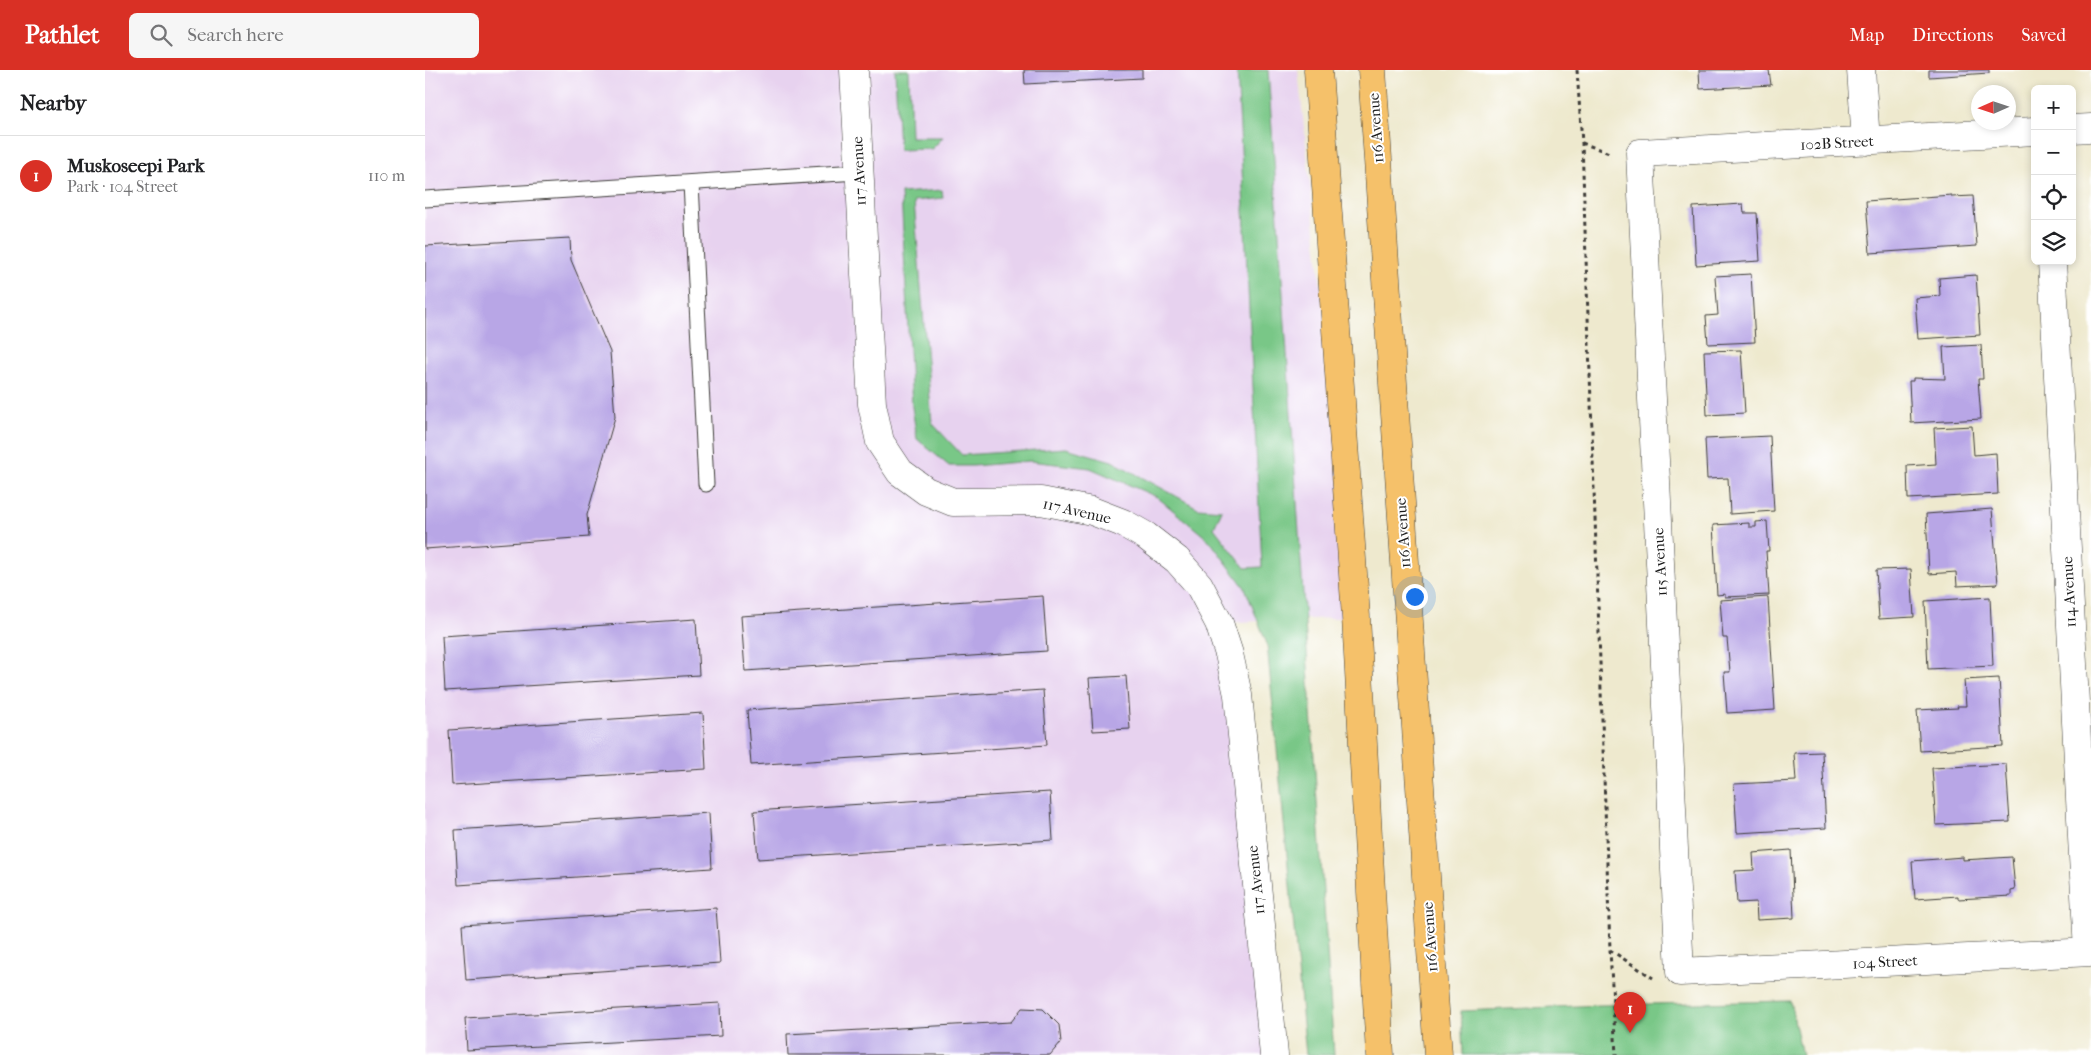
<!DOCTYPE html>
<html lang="en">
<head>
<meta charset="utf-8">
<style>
	:root { --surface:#fff; --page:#f6f6f6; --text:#202124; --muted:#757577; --line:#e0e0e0; --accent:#d93025 }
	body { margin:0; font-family:"IM FELL French Canon",serif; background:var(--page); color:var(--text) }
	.controls { position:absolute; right:15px; top:15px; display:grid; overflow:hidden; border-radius:8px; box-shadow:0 2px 8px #0003 }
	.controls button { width:45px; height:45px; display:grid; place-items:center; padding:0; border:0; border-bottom:1px solid var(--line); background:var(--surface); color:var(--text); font:25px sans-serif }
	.compass { position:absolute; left:1546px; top:15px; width:45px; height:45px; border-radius:50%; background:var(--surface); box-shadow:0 2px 8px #0003; rotate:267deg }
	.you { position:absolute; left:989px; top:526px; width:18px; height:18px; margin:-12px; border:4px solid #fff; border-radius:50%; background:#1a73e8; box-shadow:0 0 0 8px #1a73e833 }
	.badge { display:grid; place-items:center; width:32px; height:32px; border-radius:50%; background:var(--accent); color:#fff; font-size:16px; font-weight:700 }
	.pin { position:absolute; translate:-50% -41px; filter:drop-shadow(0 1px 2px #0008) }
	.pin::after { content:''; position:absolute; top:26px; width:18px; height:15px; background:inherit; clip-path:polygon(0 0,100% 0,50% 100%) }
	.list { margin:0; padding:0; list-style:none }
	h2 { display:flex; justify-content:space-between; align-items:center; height:65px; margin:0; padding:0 20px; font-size:21px }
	h2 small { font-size:16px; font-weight:400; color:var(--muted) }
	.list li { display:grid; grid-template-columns:32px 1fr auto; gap:15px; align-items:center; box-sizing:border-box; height:80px; padding:0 20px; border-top:1px solid var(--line) }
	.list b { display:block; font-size:19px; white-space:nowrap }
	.list p { margin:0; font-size:16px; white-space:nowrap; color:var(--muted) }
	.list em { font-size:16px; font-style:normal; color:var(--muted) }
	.icon { flex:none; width:28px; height:28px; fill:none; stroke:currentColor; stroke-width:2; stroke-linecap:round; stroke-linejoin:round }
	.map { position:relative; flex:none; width:1666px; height:985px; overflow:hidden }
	header { display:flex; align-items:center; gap:30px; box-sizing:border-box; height:70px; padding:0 25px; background:var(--accent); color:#fff }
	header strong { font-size:24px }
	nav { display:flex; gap:28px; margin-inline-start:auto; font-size:18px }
	.search { width:350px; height:45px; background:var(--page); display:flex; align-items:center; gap:12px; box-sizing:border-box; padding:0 18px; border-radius:8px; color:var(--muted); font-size:19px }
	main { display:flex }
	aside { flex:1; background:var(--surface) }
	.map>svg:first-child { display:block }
	.built { fill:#e7d2ef }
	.green { fill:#79c787; stroke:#4a7252 }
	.building { fill:#b8a6e6 }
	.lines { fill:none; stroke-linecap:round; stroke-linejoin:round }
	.lane-casing { stroke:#3c3b37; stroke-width:17 }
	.street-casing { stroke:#3c3b37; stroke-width:29 }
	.primary-casing { stroke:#3c3b37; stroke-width:29 }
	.path { stroke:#3c3b37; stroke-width:3; stroke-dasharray:4 4; stroke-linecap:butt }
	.lane { stroke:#fff; stroke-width:15 }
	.street { stroke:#fff; stroke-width:28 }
	.primary { stroke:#f5c16b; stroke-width:28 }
	.labels { text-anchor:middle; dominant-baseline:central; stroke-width:4; stroke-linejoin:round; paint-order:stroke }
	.street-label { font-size:15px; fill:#1c1c1c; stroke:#fff }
</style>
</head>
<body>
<header>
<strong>Pathlet</strong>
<div class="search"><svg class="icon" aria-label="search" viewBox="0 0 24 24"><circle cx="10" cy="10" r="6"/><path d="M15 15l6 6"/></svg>Search here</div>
<nav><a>Map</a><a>Directions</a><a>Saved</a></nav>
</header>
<main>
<aside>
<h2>Nearby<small></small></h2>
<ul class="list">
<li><span class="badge">1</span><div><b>Muskoseepi Park</b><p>Park · 104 Street</p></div><em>110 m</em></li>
</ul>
</aside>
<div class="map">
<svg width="1666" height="985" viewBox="0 0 1666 985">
	<rect width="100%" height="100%" fill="#fff"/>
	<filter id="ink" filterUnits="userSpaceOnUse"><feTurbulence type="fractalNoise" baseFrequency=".02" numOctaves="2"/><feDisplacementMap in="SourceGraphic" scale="10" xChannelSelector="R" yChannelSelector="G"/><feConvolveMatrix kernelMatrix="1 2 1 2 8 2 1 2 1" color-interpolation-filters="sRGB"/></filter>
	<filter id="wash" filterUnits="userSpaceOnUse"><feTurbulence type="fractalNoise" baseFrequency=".0096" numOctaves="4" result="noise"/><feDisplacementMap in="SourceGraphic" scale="20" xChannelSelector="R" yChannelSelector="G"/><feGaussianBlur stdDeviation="1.12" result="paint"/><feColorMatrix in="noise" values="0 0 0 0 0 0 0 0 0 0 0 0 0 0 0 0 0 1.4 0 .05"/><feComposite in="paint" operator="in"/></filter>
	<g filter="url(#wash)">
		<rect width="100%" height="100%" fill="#eee9ce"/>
		<!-- built -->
		<path class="built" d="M0 0H873L931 547 795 553 849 985H0Z"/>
		<!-- green -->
		<path class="green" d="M470 0H484L486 67H518L507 79 474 80Z
			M812 0H843L909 985H881L842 574 820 518 785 471 732 427 665 398 605 391 548 396H524L492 369 487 337 476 123 517 120 518 128 489 131 507 353 537 385 641 378 687 391 773 438 797 440 789 458 820 498 837 497Z
			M1365 931 1377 985H1038L1036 941 1175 935Z"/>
		<g id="blocks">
			<!-- building -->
			<path class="building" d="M599 0H717V8L600 14Z
				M1274 0H1344L1346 15 1275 19Z
				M1504 0H1564V3L1504 7Z
				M1527 125V127L1548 126 1552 176 1445 183 1441 131Z
				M1318 134 1319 143H1332L1335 191 1271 195 1268 137Z
				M145 168 146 190 185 282 190 347 162 445 164 467 0 479V176Z
				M1326 204 1330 272 1283 274 1281 246 1293 245 1290 206Z
				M1551 205 1555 265 1493 269 1490 228 1515 226 1514 208Z
				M1556 275 1558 309H1553L1556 349 1486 353 1484 311H1488V308L1520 309 1518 277Z
				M1316 280 1320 343 1282 345 1279 281Z
				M1547 356 1549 385 1571 383 1573 424 1483 429 1482 396 1511 394 1509 358Z
				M1345 366 1349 441 1305 444 1303 408 1282 409 1280 369Z
				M1567 439 1573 514 1532 516 1531 502 1504 504 1501 444Z
				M1342 451 1344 481H1341L1344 525 1300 527V524L1292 525 1288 455 1324 453V457H1331V452Z
				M1486 499 1489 547 1454 549 1451 500Z
				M618 526 622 581 320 601 316 546Z
				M1343 527 1350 640 1302 643 1299 602H1305L1302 568H1298L1295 530Z
				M1565 527 1568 596 1503 599 1500 531Z
				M271 549 274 605 20 621 17 566Z
				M701 606 705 659 668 661 664 608Z
				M1574 608 1578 676 1495 681 1492 640 1533 638 1532 636H1541L1539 610Z
				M618 620 622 675 326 695 322 640Z
				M278 643 281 699 27 715 24 660Z
				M1397 682 1401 758 1312 763 1309 714 1371 711 1369 683Z
				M1581 694 1585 752 1511 755 1507 698Z
				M625 722 628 770 333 789 329 741Z
				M284 743 287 798 33 815 30 760Z
				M1366 780 1369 848 1332 850 1331 832 1312 833 1310 801 1329 800 1328 783Z
				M1538 787V790L1587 787 1590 820 1586 821V826L1533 829V826L1490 829 1487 791Z
				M291 838 295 893 41 910 37 855Z
				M295 933 296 966 42 980 40 948Z
				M597 938 618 939 634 955 636 972 625 985H363L362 964 586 952Z"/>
		</g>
	</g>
	<g filter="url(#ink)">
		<use href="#blocks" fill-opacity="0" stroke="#3c3b37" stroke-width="1"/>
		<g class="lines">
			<!-- lane casing -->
			<g class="lane-casing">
				<path id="lane" d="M266 113 281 414
					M0 129 433 102"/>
			</g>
			<!-- street casing -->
			<g class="street-casing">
				<path id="street" d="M429 0 447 334 455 372 475 402 501 421 528 432 616 431 667 441 698 453 721 466 752 490 774 515 794 553 804 584 813 625 849 985
					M1436 0 1441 71
					M1647 59 1666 58
					M1610 61 1215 83 1255 902 1666 882
					M1627 191 1663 882"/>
			</g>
			<!-- primary casing -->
			<g class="primary-casing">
				<path id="primary" d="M893 0 931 547 955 985
					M947 0 1013 985"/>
			</g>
			<!-- path -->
			<path class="path" d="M1152 0 1157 73 1185 880 1191 985
				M1157 73 1187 84
				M1185 880 1228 908"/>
			<!-- lane -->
			<use href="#lane" class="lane"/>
			<!-- street -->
			<use href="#street" class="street"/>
			<!-- primary -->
			<use href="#primary" class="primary"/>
		</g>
	</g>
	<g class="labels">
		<!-- street labels -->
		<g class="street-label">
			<text transform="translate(951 58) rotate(-94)">116 Avenue</text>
			<text transform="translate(1412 73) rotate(-3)">102B Street</text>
			<text transform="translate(434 101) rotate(-93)">117 Avenue</text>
			<text transform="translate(652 441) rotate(13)">117 Avenue</text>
			<text transform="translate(978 463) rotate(-94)">116 Avenue</text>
			<text transform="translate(1235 492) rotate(-93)">115 Avenue</text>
			<text transform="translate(1644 522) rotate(-93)">114 Avenue</text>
			<text transform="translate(831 810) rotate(-96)">117 Avenue</text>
			<text transform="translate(1005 867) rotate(-94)">116 Avenue</text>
			<text transform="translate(1460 892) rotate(-3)">104 Street</text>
		</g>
	</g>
</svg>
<div class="controls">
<button>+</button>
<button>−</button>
<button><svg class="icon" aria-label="locate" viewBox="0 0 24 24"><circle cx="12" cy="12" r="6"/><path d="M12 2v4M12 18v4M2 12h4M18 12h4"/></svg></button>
<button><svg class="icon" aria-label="layers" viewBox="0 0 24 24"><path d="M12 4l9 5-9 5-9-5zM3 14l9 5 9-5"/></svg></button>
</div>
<svg class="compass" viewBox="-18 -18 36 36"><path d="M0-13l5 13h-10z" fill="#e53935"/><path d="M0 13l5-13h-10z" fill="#757577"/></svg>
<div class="you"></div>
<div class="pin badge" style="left:1205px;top:963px">1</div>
</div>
</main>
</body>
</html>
